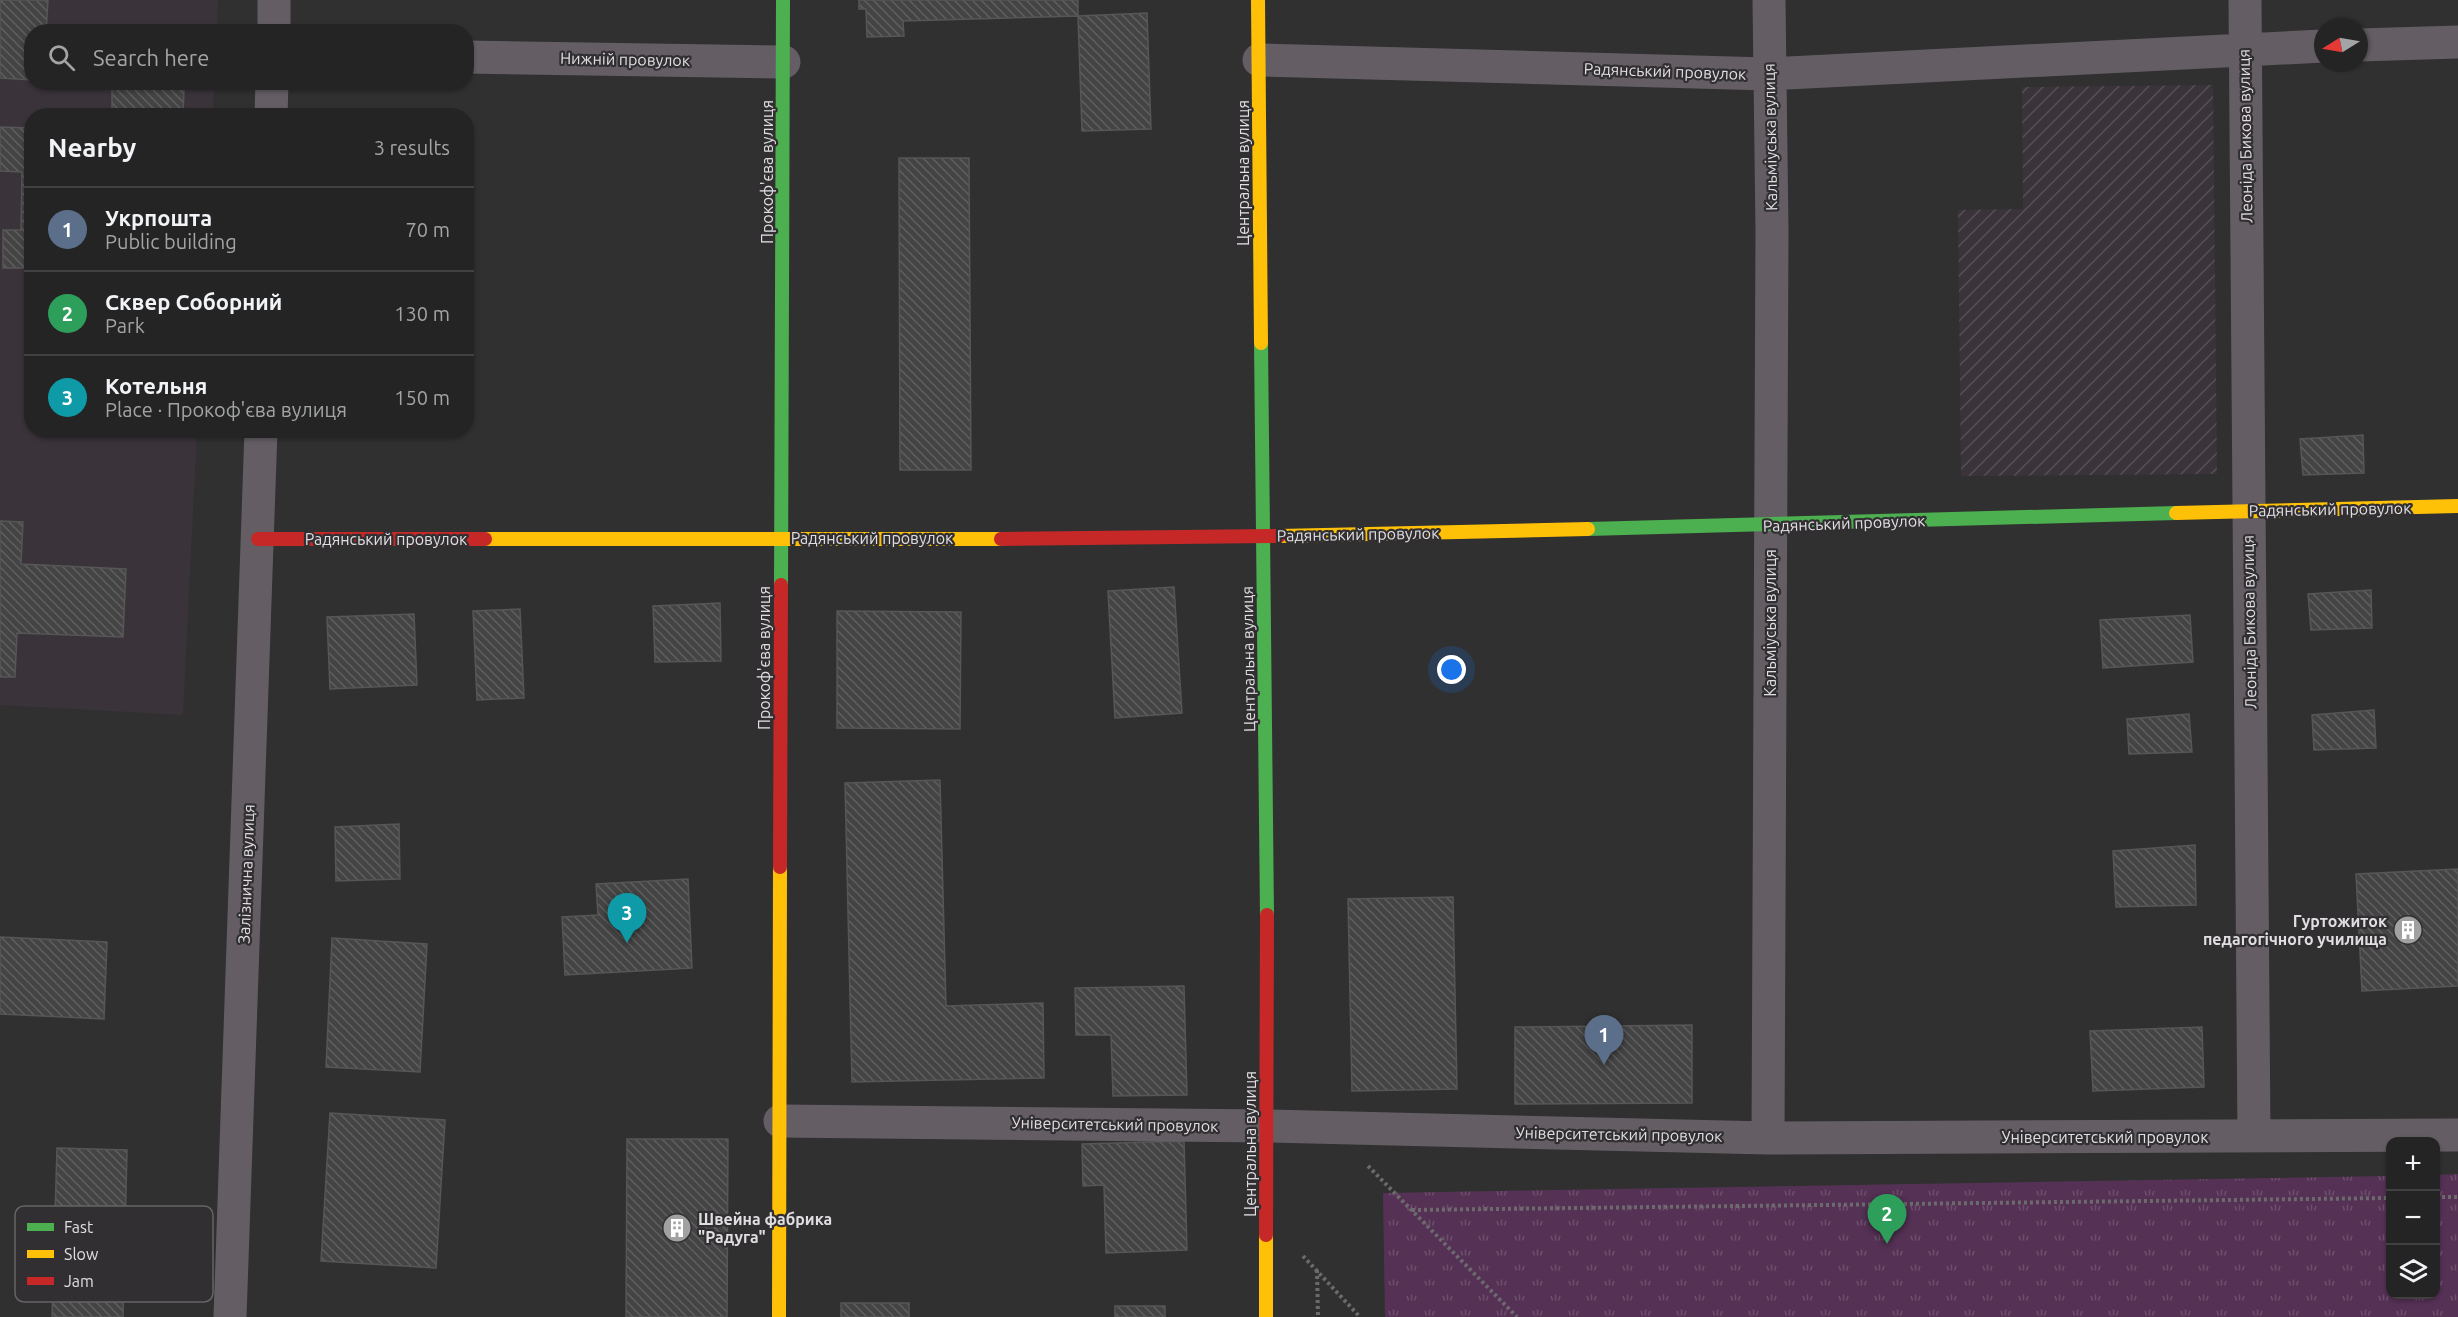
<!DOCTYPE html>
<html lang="en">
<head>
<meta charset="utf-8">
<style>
	:root { --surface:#242424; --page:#2c2c2c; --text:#f1f3f6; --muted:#a3a4a6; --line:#414141; --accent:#bca0f2 }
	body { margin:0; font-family:Ubuntu,sans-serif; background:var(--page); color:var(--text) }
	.controls { position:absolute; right:18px; bottom:18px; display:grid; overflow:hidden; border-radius:12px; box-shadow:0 2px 4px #0004 }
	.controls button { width:54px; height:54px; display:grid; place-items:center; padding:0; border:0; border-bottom:2px solid var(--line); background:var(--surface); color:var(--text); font:30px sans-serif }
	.compass { position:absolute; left:2314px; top:18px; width:54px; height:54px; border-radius:50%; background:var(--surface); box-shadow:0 2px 4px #0004; rotate:259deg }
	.you { position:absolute; left:1452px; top:670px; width:21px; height:21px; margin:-15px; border:4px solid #fff; border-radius:50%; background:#1a73e8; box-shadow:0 0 0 9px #1a73e833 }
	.badge { display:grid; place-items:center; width:39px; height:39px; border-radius:50%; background:var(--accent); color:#fff; font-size:20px; font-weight:700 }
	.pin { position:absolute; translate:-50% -50px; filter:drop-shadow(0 2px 3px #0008) }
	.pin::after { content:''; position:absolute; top:32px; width:21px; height:18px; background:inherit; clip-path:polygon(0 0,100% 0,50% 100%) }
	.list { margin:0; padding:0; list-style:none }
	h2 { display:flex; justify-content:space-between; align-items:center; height:78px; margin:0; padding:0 24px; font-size:26px }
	h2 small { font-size:20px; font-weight:400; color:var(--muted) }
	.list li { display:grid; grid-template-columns:39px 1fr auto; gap:18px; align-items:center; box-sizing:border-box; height:84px; padding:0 24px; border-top:2px solid var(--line) }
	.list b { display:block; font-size:22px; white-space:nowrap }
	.list p { margin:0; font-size:20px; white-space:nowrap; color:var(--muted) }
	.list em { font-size:20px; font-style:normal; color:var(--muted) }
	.icon { flex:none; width:33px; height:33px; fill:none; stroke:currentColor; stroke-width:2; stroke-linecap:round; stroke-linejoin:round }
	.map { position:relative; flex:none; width:2458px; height:1317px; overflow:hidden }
	.search { position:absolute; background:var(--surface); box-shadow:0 2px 4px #0004; left:24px; top:24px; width:450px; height:66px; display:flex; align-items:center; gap:15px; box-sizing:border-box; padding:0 21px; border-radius:24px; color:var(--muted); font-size:22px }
	.panel { position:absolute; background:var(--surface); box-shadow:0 2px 4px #0004; left:24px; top:108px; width:450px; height:330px; border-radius:24px }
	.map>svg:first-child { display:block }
	.built { fill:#3a333a }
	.industrial { fill:url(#industrial-furrows) }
	.park { fill:url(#park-tufts) }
	.building { fill:url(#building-back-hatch); stroke:#565656; stroke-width:1.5 }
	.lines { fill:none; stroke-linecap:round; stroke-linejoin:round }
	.path { stroke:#6d6a6d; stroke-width:4; stroke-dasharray:3 3; stroke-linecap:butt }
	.street { stroke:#645e64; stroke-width:33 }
	.fast { stroke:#4caf50; stroke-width:14 }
	.slow { stroke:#ffc107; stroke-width:14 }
	.jam { stroke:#c62828; stroke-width:14 }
	.labels { text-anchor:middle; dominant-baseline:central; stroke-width:4.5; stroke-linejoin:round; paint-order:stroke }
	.street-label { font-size:16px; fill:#e0dee0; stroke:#312f31 }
	.poi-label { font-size:16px; font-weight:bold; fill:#e0dee0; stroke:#312f31; text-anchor:end }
	.key { fill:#312f31; stroke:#666466; stroke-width:1.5 }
	.key-label { font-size:16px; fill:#e0dee0 }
</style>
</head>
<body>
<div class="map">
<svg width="2458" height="1317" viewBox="0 0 2458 1317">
	<defs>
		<pattern id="industrial-furrows" width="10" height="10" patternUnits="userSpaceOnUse" patternTransform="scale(1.5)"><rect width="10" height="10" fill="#3a333a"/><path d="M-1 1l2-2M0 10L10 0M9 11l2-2" fill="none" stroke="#565056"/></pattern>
		<pattern id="park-tufts" width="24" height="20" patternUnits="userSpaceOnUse" patternTransform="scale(1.5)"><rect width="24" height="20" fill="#553155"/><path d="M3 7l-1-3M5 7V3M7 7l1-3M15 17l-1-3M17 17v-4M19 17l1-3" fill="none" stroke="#6d4e6d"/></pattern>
		<pattern id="building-back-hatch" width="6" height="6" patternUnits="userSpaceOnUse" patternTransform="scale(1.5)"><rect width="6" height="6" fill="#454445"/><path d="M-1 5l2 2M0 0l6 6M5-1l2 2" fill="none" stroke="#605f60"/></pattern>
	</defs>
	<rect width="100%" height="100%" fill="#303030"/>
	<!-- built -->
	<path class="built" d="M0 0H218L217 31 32 32V82L214 83 213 115 32 116V430L197 431 183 715 0 705Z"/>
	<!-- industrial -->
	<path class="industrial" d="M2213 85 2217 474 1961 476 1958 210 2023 209 2022 87Z"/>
	<!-- park -->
	<path class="park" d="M2458 1174V1317H1385L1383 1193 2390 1176V1294H2436V1175Z"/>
	<!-- building -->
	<path class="building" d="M0 0H48L46 32H32V80L0 78Z
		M859 0H1078V16L903 21 904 36 867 37 866 9H859Z
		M1147 13 1151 129 1082 131 1078 16Z
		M112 88 184 89 183 116H112Z
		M0 127 32 128V268H3V230H21L22 172 0 171Z
		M899 158H969L971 470H900Z
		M2363 435 2364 473 2303 475 2300 439Z
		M0 521 23 522 21 564 126 569 123 637 17 633 15 677H0Z
		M1174 587 1182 713 1115 718 1108 591Z
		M2371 590 2372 628 2311 630 2308 594Z
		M720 603 721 661 655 662 653 606Z
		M520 609 524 698 477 700 473 611Z
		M837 611 961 612 960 729 837 728Z
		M414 614 417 685 330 689 327 617Z
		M2190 615 2193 662 2103 668 2100 620Z
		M2374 710 2376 748 2314 750 2312 715Z
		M2189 714 2192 752 2129 754 2127 719Z
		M940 780 946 1006 1043 1003 1044 1078 852 1082 845 783Z
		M399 824 400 879 336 881 335 827Z
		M2195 845 2196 905 2116 907 2113 851Z
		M2458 869V986L2362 991 2356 874Z
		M688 879 692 968 565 975 562 917 598 915 596 884Z
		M1453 897 1457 1089 1352 1091 1348 899Z
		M0 937 107 942 104 1019 0 1014Z
		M332 938 427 944 420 1072 326 1067Z
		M1184 986 1187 1095 1113 1096 1111 1035H1076L1075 988Z
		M1692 1025V1103L1515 1104V1027Z
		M2202 1027 2204 1087 2093 1091 2090 1031Z
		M330 1113 445 1120 436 1268 321 1261Z
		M627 1139H728L727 1317H626Z
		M1184 1141 1187 1250 1106 1253 1104 1185 1083 1186 1082 1144Z
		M57 1148 127 1150 123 1317H52Z
		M841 1303H909V1317H841Z
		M1115 1306H1165V1317H1115Z"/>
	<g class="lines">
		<!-- path -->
		<path class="path" d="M1368 1166 1517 1317
			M2436 1197H2458
			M1412 1210 2390 1198
			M1303 1256 1360 1317
			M1317 1270 1318 1317"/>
		<!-- street -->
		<path class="street" d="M2245 0 2254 1136
			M274 32V0
			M2359 45 2458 42
			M466 57 784 62
			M1259 60 1768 74 2323 46
			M271 116 272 82
			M780 1121 1267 1126 1768 1138 2458 1135
			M1768 1138 1772 230 1769 0
			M230 1317 261 430"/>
		<!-- fast -->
		<path class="fast" d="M1261 343 1267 915
			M1588 529 2176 513
			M781 585 783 0"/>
		<!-- slow -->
		<path class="slow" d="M1258 0 1261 343
			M2176 513 2458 506
			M1279 536 1588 529
			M485 539H1001
			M779 1317 780 867
			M1266 1317V1235"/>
		<!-- jam -->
		<path class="jam" d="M258 539H485
			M1001 539 1279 536
			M780 867 781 585
			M1266 1235 1267 915"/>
	</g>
	<!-- icons -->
	<defs>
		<g id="building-disc" transform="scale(1.5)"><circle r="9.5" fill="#a2a1a2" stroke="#312f31"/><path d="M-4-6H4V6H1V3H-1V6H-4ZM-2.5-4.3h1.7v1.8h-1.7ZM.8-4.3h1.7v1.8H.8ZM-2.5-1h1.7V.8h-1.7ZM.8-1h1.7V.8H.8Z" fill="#fff"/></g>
	</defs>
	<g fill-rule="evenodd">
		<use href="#building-disc" x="2408" y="930"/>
		<use href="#building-disc" x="677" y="1228"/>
	</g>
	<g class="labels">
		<!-- street labels -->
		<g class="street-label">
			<text transform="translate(625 59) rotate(1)">Нижній провулок</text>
			<text transform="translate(1665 71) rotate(2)">Радянський провулок</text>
			<text transform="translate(2245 136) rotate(-91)">Леоніда Бикова вулиця</text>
			<text transform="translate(1770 137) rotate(-91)">Кальміуська вулиця</text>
			<text transform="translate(767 172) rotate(-90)">Прокоф'єва вулиця</text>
			<text transform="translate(1243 173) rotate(-90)">Центральна вулиця</text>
			<text transform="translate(2330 509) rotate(-1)">Радянський провулок</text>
			<text transform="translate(1844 523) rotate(-2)">Радянський провулок</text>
			<text transform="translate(1358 534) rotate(-1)">Радянський провулок</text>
			<text x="872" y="538">Радянський провулок</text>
			<text x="386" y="539">Радянський провулок</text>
			<text transform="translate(2249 622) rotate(-91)">Леоніда Бикова вулиця</text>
			<text transform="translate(1770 623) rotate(-90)">Кальміуська вулиця</text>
			<text transform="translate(764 658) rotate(-90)">Прокоф'єва вулиця</text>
			<text transform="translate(1248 659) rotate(-91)">Центральна вулиця</text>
			<text transform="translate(246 874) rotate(-88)">Залізнична вулиця</text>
			<text transform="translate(1115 1124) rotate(1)">Університетський провулок</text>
			<text transform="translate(1619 1134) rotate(1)">Університетський провулок</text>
			<text x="2105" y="1137">Університетський провулок</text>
			<text transform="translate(1250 1144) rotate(-90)">Центральна вулиця</text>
		</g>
		<!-- poi labels -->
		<g class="poi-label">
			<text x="2387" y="921">Гуртожиток<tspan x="2387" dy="18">педагогічного училища</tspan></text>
			<text x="698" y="1219" text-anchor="start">Швейна фабрика<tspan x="698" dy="18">"Радуга"</tspan></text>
		</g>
	</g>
	<!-- legend -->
	<rect x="15" y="1206" width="198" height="96" rx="9" class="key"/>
	<rect x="27" y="1223" width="27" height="8" fill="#4caf50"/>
	<rect x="27" y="1250" width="27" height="8" fill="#ffc107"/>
	<rect x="27" y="1277" width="27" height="8" fill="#c62828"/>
	<g class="key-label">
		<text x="64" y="1233">Fast</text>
		<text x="64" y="1260">Slow</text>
		<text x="64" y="1287">Jam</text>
	</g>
</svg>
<div class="controls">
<button>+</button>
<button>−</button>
<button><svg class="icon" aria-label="layers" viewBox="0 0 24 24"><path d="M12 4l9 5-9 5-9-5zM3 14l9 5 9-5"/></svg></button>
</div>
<svg class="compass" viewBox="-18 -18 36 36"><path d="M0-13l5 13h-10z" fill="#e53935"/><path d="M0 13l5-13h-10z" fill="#a3a4a6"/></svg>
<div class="you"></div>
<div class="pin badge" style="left:1604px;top:1065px;background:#5c6f8a">1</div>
<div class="pin badge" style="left:1887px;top:1244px;background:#2e9e5b">2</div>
<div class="pin badge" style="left:627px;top:943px;background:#0f9aa8">3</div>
<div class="search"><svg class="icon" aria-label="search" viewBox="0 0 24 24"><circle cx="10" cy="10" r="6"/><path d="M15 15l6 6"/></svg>Search here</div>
<section class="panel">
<h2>Nearby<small>3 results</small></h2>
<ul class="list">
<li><span class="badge" style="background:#5c6f8a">1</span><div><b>Укрпошта</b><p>Public building</p></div><em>70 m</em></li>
<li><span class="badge" style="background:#2e9e5b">2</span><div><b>Сквер Соборний</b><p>Park</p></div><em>130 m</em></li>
<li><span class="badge" style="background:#0f9aa8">3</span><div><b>Котельня</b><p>Place · Прокоф'єва вулиця</p></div><em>150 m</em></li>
</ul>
</section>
</div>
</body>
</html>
